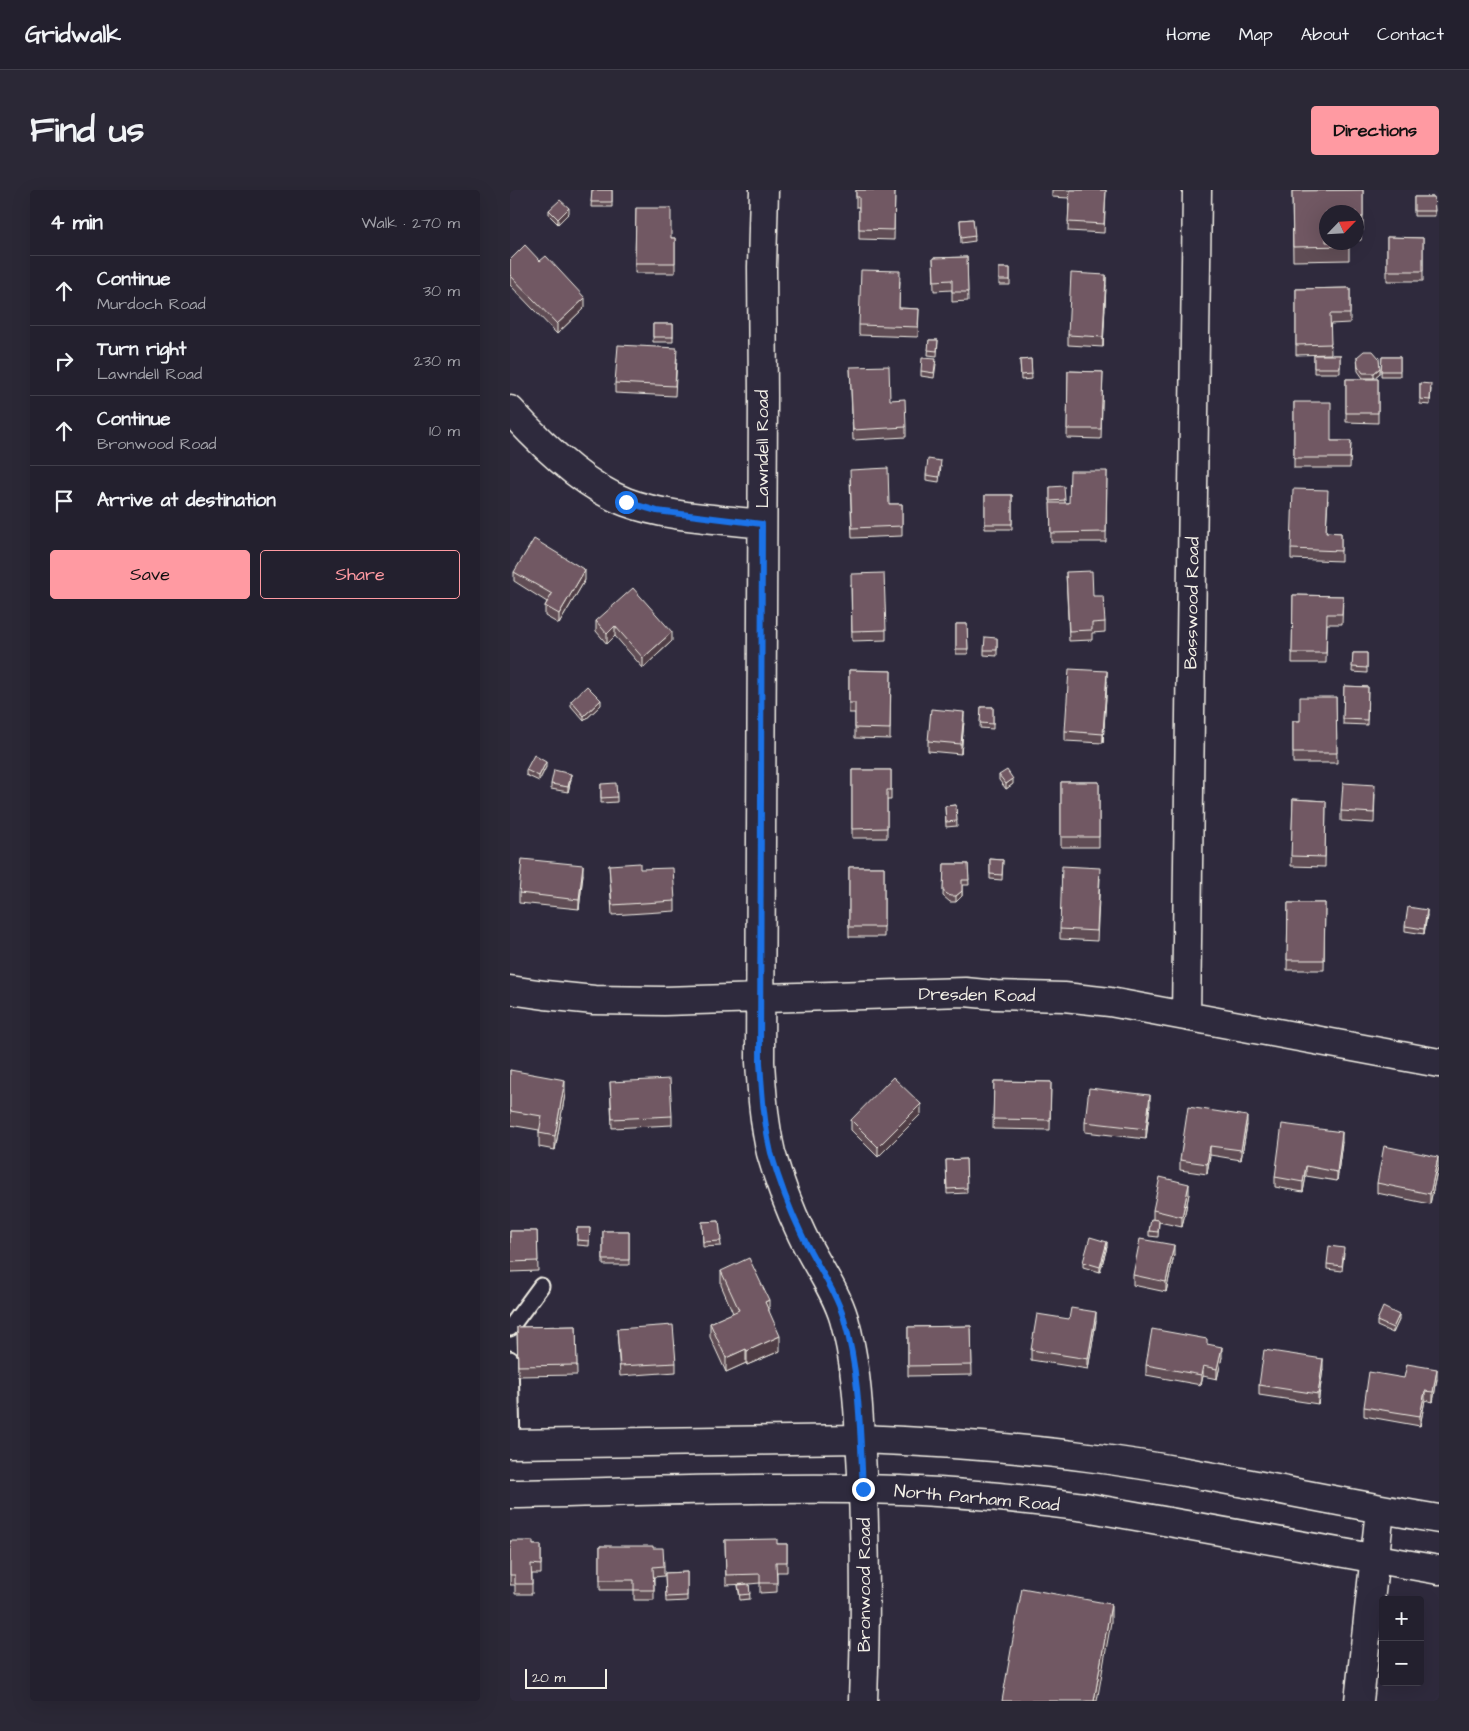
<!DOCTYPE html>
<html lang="en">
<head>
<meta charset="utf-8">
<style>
	:root { --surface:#23202e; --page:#2b2836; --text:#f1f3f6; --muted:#a3a3aa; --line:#403e4a; --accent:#ff9aa2 }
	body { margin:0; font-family:"Architects Daughter",sans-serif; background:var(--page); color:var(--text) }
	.controls { position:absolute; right:15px; bottom:15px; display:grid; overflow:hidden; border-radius:5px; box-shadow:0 5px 20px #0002 }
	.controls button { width:45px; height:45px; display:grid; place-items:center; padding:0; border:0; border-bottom:1px solid var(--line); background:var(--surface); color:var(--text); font:25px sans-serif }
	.compass { position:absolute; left:809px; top:15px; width:45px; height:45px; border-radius:50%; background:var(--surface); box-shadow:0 5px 20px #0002; rotate:65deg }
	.scale { position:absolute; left:15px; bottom:12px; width:82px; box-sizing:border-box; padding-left:5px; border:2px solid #f4f1e8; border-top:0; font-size:14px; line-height:18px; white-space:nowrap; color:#f4f1e8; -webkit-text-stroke:4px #2f2a3d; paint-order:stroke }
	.stop { position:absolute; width:15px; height:15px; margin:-11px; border:4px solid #1a73e8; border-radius:50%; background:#fff }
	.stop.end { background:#1a73e8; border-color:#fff; box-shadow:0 1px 5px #0008 }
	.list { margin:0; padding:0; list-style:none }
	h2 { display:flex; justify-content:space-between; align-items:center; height:65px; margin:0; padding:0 20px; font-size:21px }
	h2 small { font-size:16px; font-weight:400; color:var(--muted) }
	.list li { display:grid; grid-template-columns:32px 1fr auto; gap:15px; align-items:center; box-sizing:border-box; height:70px; padding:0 20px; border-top:1px solid var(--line) }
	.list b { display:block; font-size:19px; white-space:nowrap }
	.list p { margin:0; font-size:16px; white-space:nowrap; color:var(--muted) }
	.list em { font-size:16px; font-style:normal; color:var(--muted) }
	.actions { display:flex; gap:10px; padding:15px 20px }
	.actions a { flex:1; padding:11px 0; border:1px solid var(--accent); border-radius:5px; text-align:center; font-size:18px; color:var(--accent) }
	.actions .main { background:var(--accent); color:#111 }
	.icon { flex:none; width:28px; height:28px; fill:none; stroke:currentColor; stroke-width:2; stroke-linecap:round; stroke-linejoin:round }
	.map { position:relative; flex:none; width:929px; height:1511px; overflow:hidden; border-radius:5px }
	header { display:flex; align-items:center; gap:30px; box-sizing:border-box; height:70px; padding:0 25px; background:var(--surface); border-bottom:1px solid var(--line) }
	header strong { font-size:24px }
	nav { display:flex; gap:28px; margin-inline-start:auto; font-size:18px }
	.intro { display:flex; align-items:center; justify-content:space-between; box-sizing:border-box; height:120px; padding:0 30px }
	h1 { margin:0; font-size:35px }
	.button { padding:12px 22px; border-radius:5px; background:var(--accent); color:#111; font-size:18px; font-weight:700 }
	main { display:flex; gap:30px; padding:0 30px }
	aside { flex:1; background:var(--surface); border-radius:5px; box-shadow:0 5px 20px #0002 }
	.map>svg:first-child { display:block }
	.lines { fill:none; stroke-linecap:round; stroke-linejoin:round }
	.service-casing { stroke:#f4f1e8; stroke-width:19 }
	.minor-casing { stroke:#f4f1e8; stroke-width:31 }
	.tertiary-casing { stroke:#f4f1e8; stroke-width:31 }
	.trunk-casing { stroke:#f4f1e8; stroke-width:31 }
	.service { stroke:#2f2a3d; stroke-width:15 }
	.minor { stroke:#2f2a3d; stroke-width:28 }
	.tertiary { stroke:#2f2a3d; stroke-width:28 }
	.trunk { stroke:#2f2a3d; stroke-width:28 }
	.wall { fill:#614d55; stroke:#f4f1e8 }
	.shaded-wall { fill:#4f3e45; stroke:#f4f1e8 }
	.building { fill:#715963; stroke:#f4f1e8 }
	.route { stroke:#1a73e8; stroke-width:6 }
	.labels { text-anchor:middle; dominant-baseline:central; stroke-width:5; stroke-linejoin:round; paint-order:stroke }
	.street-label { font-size:18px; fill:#f4f1e8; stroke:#2f2a3d }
</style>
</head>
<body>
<header>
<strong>Gridwalk</strong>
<nav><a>Home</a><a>Map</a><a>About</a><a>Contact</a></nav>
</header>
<div class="intro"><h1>Find us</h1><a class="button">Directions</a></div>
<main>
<aside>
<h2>4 min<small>Walk · 270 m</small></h2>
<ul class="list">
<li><svg class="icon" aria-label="ahead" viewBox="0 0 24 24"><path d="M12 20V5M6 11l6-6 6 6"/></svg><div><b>Continue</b><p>Murdoch Road</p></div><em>30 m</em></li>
<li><svg class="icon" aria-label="right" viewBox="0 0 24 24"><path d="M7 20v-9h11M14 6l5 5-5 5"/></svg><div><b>Turn right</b><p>Lawndell Road</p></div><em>230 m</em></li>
<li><svg class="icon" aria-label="ahead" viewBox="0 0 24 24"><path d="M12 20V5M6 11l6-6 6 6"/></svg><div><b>Continue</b><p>Bronwood Road</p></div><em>10 m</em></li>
<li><svg class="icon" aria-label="arrive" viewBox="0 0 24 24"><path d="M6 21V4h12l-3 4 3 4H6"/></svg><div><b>Arrive at destination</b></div></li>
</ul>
<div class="actions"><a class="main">Save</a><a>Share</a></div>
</aside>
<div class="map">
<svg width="929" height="1511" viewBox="0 0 929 1511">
	<rect width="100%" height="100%" fill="#2f2a3d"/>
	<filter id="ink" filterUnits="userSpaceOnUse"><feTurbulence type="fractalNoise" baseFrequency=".02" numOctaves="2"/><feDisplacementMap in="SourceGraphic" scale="10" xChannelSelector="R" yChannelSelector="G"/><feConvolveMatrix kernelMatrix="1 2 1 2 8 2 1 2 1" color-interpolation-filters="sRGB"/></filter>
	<g filter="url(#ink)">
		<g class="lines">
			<!-- service casing -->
			<g class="service-casing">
				<path id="service" d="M0 1138 31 1096
					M0 1169 2 1254"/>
			</g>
			<!-- minor casing -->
			<g class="minor-casing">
				<path id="minor" d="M254 0 252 77 253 206 250 872C252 903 254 933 261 963 269 991 279 1018 292 1045 305 1073 325 1099 334 1129 345 1168 348 1209 350 1249
					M0 220C30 253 74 296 116 312 155 327 210 329 252 334
					M0 800 35 805 84 810 154 811 455 802 486 805 554 807 600 812 929 873
					M676 826 687 0
					M849 1511 870 1320"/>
			</g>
			<!-- tertiary casing -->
			<g class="tertiary-casing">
				<path id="tertiary" d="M350 1249C356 1337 356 1424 353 1511"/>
			</g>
			<!-- trunk casing -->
			<g class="trunk-casing">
				<path id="trunk" d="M0 1254 350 1249C426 1252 502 1257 578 1267 695 1282 812 1310 929 1329
					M0 1304C117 1302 235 1297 352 1299 426 1300 501 1307 575 1317L929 1380"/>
			</g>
			<!-- service -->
			<use href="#service" class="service"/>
			<!-- minor -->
			<use href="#minor" class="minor"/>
			<!-- tertiary -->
			<use href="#tertiary" class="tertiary"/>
			<!-- trunk -->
			<use href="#trunk" class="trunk"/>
		</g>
		<!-- wall -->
		<path class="wall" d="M82 0H102V17H81Z
			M346 0H385L384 50 349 49V17H346Z
			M542 0H596L594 43 558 41 559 8 542 7Z
			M853 0V41H851V50L846 51V22H816L839 52V70L783 71 782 1Z
			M904 7H924L925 26H904Z
			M126 18 161 48H165V83H125Z
			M39 20 59 23 48 34 39 25Z
			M463 29 465 51 451 53 450 30Z
			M877 47 913 48V91H877Z
			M457 67 458 111 442 112V100L424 101 423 68Z
			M0 70 30 71 75 117 47 144 0 95Z
			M489 78H500V95H489Z
			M390 91 389 118 409 119 408 147 349 145V135Z
			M596 95 593 157 558 155V145Z
			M840 98V133L820 134 821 164 786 165V99Z
			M143 134H163V152H143Z
			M419 150H428L427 166 418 165Z
			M804 165H830V183H804Z
			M847 167 870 183 864 188H853L848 181Z
			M872 167H890V186H871Z
			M167 168 165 206 105 203V193Z
			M521 169 522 189 511 190 510 170Z
			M426 174 424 188 411 186V181Z
			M340 177 396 237V247L343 250Z
			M558 181 593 182 591 249 557 248Z
			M836 189H868V233L836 232Z
			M910 193 921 199 920 215 910 214Z
			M784 212 821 251H841L840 278H784Z
			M431 276 429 292 416 290V285Z
			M597 281 596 352H541L540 297 555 310V313H559Z
			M340 289 379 314H392V346L342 348Z
			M475 305H502V339H475Z
			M818 310 816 342 831 343V371L781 369V359Z
			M4 382 75 390 49 434 35 426V416L37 412 4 391Z
			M556 382 583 406 595 432V442L582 443V450L559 451Z
			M341 394 376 440V450L342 451Z
			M783 405 833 406 832 434H817L816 473H782Z
			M86 431 162 451 133 478 105 446 97 454 86 441Z
			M446 434H457L458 464H446Z
			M487 448V466L474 465V460Z
			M843 463H857V483L842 482Z
			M339 480 381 481 380 549 345 548V523H339Z
			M597 491 593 553 555 551V541Z
			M834 496 858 497 857 535 833 534Z
			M826 507 827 573H783V531H790Z
			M61 511 91 515 74 531 61 516Z
			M471 517H483V539L470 538Z
			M454 531 451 564 418 561V551Z
			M36 577 29 591 16 585V580Z
			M342 580H381V610H377V648H342Z
			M489 585 503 594 496 599 489 590Z
			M61 589 58 602 41 599V594Z
			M551 592H589V657H551Z
			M91 594 107 607V612L91 613Z
			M865 604 864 633 831 631V621Z
			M783 609 816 611 815 677 781 676Z
			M446 615 447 636 436 637 435 616Z
			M480 669 493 670 492 690 480 689Z
			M434 674H458L459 695H452V706L446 712H440L433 706Z
			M99 675 130 679 165 711V721L102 725Z
			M339 677H374V747H339Z
			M73 684 69 719 9 713V703Z
			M590 688 587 751 550 749V739Z
			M778 713H815L814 780H777Z
			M917 725 914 744 895 741V736Z
			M0 880 55 904 45 960 29 957V940L0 935Z
			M484 891 541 892 540 940 483 939Z
			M100 892 162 926V935L102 938Z
			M640 915 636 949 575 942V932Z
			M411 924 368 967 341 940V930Z
			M737 935 731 970 700 965 697 984 670 980V970Z
			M832 952 827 991 796 986 793 1002 765 997V987Z
			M456 969 457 1003 437 1004 436 970Z
			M928 976 920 1014 867 1003V993Z
			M679 1004 672 1037 649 1032 648 1047 639 1046V1041L643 1029V1020Z
			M209 1031 211 1056 193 1057 192 1032Z
			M67 1038H80L79 1056 67 1055Z
			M0 1041H27L28 1081 0 1082Z
			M93 1041H119V1075H93Z
			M597 1057 590 1082 573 1077V1072Z
			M834 1063 832 1081 817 1079V1074Z
			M664 1065 656 1102 623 1095V1085Z
			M211 1081 270 1161 237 1175 236 1173 216 1182 200 1147V1133L223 1123 211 1095Z
			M559 1129 586 1131 578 1179 521 1170V1160Z
			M889 1130 883 1143 867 1136V1131Z
			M66 1136 67 1185 8 1186 7 1137Z
			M461 1136 462 1185 398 1186V1137Z
			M107 1139 166 1173V1182L110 1186Z
			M697 1155 712 1167 707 1189 693 1186 691 1195 636 1185V1175Z
			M813 1179 808 1214 749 1205V1195Z
			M894 1188 927 1189 923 1212 915 1210 910 1236 854 1226V1217Z
			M215 1350 267 1354H277V1382H267V1402L250 1403V1393L239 1394 240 1409 230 1410 228 1395 237 1394 216 1395Z
			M0 1351 23 1355H31V1384H22V1404H5V1395H0Z
			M90 1356 143 1358 154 1376V1386L144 1387V1410H124V1400H90Z
			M177 1382V1411L156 1412 155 1383Z"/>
		<!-- shaded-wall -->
		<path class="shaded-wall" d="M59 18V23L48 34V29Z
			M596 85V95L593 157V147Z
			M75 108V117L47 144V134Z
			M870 178V183L864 188V183Z
			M75 380V390L49 434V424Z
			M105 436V446L97 454V444Z
			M162 442V451L133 478V468Z
			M597 481V491L593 553V544Z
			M91 510V515L74 531V526Z
			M454 522V531L451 564V554Z
			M36 572V577L29 591V586Z
			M61 584V589L58 602V597Z
			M503 589V594L496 599V594Z
			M73 675V684L69 719V710Z
			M452 701V706L446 712V706Z
			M917 720V725L914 744V739Z
			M55 890V904L45 960V946Z
			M640 905V915L636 949V939Z
			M411 914V924L368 967V957Z
			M737 926V935L731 970V960Z
			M832 942V952L827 991V982Z
			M700 956V965L697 984V974Z
			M928 967V976L920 1014V1004Z
			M796 976V986L793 1002V992Z
			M679 994V1004L672 1037V1027Z
			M597 1052V1057L590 1082V1077Z
			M664 1055V1065L656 1102V1092Z
			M259 1110V1125L255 1112Z
			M586 1122V1131L578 1179V1169Z
			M889 1125V1130L883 1143V1138Z
			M270 1146V1161L237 1175V1161Z
			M712 1157V1167L707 1189V1179Z
			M236 1159V1173L216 1182V1168Z
			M813 1169V1179L808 1214V1204Z
			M693 1176V1186L691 1195V1185Z
			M927 1179V1189L923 1212V1202Z
			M915 1201V1210L910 1236V1226Z
			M601 1414V1432L587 1511H584Z"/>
		<!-- building -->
		<path class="building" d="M82 0H102V12H81Z
			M346 0H385L384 40 349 39V7H346Z
			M560 0H596L594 34 558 32Z
			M853 0V27H851V36H846V22H816V52H839V56L783 57 782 1Z
			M904 7H924L925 21H904Z
			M50 10 59 18 48 29 39 20Z
			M126 18H161V48H165V73H125Z
			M463 29 465 46 451 48 450 30Z
			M877 47 913 48V81H877Z
			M15 55 30 71 36 66 75 108 47 134 0 85V70Z
			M457 67 458 102H442V90L424 91 423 68Z
			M489 78H500V90H489Z
			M351 80 390 81 389 118 409 119 408 137 349 135Z
			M561 83 596 85 593 147 558 145Z
			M840 98V124H820L821 154 786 155V99Z
			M143 134H163V147H143Z
			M419 150H428L427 161 418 160Z
			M108 155 167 158 165 196 105 193Z
			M854 161H863L869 168 870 178 864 183H853L848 176 847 167Z
			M804 165H830V178H804Z
			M872 167H890V181H871Z
			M412 168 426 169 424 183 411 181Z
			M521 169 522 184 511 185 510 170Z
			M379 176 380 210 395 209 396 237 343 240 340 177Z
			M558 181 593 182 591 239H557Z
			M836 189H868V223H836Z
			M910 193 921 194 920 210 910 209Z
			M784 212H821V251H841L840 268H784Z
			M418 269 431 271 429 287 416 285Z
			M378 278 379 314H392V336L342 338 340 280Z
			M560 281H597L596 342 541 343 540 313H559Z
			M554 296 555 310 540 311V297Z
			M783 299 818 300 816 342 831 343V361L781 359Z
			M475 305H502V334H475Z
			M24 349 75 380 49 424 35 416 42 404 4 382Z
			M582 381 583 406H593L595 432 582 433V440L559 441 556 382Z
			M374 383 376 440 342 441 341 384Z
			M123 398 162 442 133 468 105 436 97 444 86 431Z
			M783 405 833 406 832 424H817L816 463H782Z
			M446 434H457L458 459H446Z
			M475 447 487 448V460H474Z
			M843 463H857V478L842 477Z
			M559 479 597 481 593 544 555 541Z
			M339 480 381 481 380 539 345 538V513H339Z
			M77 496 91 510 74 526 61 511Z
			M834 496 858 497 857 530 833 529Z
			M790 507H826L827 563H783V531H790Z
			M471 517H483V534L470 533Z
			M421 519 454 522 451 554 418 551Z
			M24 565 36 572 29 586 16 580Z
			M44 580 61 584 58 597 41 594Z
			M342 580H381V600H377V638L342 639Z
			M497 580 503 589 496 594 489 585Z
			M551 592H589V647H551Z
			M106 593 107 607 91 608V594Z
			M833 593 865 595 864 623 831 621Z
			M783 609 816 611 815 667 781 666Z
			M446 615 447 631 436 632 435 616Z
			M12 669 73 675 69 710 9 703Z
			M480 669 493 670 492 685 480 684Z
			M130 673V679L163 678 165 711 102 715 99 675Z
			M434 674H458L459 690H452V701L446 706H440L433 701Z
			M552 676 590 678 587 741 550 739Z
			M339 677H374V737H339Z
			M778 713H815L814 770H777Z
			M898 717 917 720 914 739 895 736Z
			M0 880 55 890 45 946 29 943 32 926 0 921Z
			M383 887 411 914 368 957 341 930Z
			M160 889 162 926 102 929 100 892Z
			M484 891 541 892 540 930 483 929Z
			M579 898 640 905 636 939 575 932Z
			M678 917 737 926 731 960 700 956 697 974 670 970Z
			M772 934 832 942 827 982 796 976 793 992 765 987Z
			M874 956 928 967 920 1004 867 993Z
			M456 969 457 998 437 999 436 970Z
			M650 987 679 994 672 1027 643 1020Z
			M641 1029 649 1030 648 1042 639 1041Z
			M209 1031 211 1051 193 1052 192 1032Z
			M67 1038H80L79 1051 67 1050Z
			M0 1041H27L28 1071 0 1072Z
			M93 1041H119V1070H93Z
			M580 1047 597 1052 590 1077 573 1072Z
			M630 1049 664 1055 656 1092 623 1085Z
			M819 1056 834 1058 832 1076 817 1074Z
			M239 1068 259 1110 255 1112 270 1146 237 1161 236 1159 216 1168 200 1133 229 1120 211 1081Z
			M873 1117 889 1125 883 1138 867 1131Z
			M561 1118 586 1122 578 1169 521 1160 527 1124 559 1129Z
			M163 1135 166 1173 110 1176 107 1139Z
			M66 1136 67 1175 8 1176 7 1137Z
			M461 1136 462 1175 398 1176V1137Z
			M642 1139 697 1149V1154L712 1157 707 1179 693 1176 691 1185 636 1175Z
			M754 1160 813 1169 808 1204 749 1195Z
			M897 1174 927 1179 923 1202 915 1201 910 1226 854 1217 859 1182 894 1188Z
			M267 1349V1354H277V1372H266L267 1393H250V1384L216 1385 215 1350Z
			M0 1351H23V1355H31V1375L21 1374 22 1394H5V1385H0Z
			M90 1356H143V1358H153L154 1376 143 1377 144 1400H124V1390H90Z
			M177 1382V1406L156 1407 155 1383Z
			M239 1394 240 1404 230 1405 228 1395Z
			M512 1398 601 1414 584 1511H492Z"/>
	</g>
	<g class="lines" filter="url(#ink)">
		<!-- route -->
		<path class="route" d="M116 312 147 321 252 334 250 872C252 903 254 933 261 963 269 991 279 1018 292 1045 305 1073 325 1099 334 1129 350 1184 350 1243 353 1299"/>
	</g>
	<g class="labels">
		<!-- street labels -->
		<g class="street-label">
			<text transform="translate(252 259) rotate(-90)">Lawndell Road</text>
			<text transform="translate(682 413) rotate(-89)">Basswood Road</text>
			<text transform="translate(467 805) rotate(1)">Dresden Road</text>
			<text transform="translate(467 1308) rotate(5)">North Parham Road</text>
			<text transform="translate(354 1395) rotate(-90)">Bronwood Road</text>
		</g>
	</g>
</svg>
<div class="controls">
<button>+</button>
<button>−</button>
</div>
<svg class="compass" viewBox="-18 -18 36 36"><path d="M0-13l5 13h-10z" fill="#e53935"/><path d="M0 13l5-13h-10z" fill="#a3a3aa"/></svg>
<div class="scale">20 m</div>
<div class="stop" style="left:116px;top:312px"></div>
<div class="stop end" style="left:353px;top:1299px"></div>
</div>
</main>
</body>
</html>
